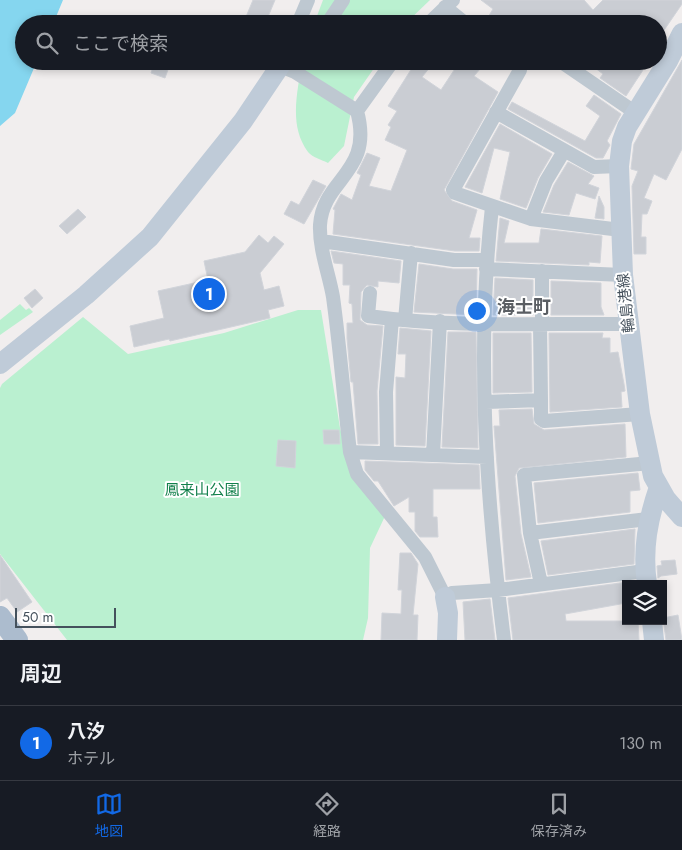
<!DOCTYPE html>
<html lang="ja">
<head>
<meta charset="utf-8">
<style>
	:root { --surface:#171b24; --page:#20242c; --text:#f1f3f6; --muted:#9ea1a6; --line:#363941; --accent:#1269e6 }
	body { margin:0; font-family:Jost,"Noto Sans JP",sans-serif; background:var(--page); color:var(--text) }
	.controls { position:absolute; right:15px; bottom:15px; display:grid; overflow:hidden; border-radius:0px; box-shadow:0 2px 8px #0003 }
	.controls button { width:45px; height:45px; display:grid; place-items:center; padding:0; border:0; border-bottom:1px solid var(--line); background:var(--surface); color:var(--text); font:25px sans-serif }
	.scale { position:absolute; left:15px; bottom:12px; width:101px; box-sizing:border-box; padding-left:5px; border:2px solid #45515c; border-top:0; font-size:14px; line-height:18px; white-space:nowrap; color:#45515c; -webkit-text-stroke:4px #fff; paint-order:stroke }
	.you { position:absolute; left:476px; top:310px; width:18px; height:18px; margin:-12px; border:4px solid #fff; border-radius:50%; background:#1a73e8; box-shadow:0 0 0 8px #1a73e833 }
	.badge { display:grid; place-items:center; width:32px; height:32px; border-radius:50%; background:var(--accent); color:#fff; font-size:16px; font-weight:700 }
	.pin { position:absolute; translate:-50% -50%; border:2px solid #fff; box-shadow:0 1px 5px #0006 }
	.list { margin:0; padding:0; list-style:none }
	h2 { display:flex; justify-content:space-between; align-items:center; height:65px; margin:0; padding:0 20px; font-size:21px }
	h2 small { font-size:16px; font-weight:400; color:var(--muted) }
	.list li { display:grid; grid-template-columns:32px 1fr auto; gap:15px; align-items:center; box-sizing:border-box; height:75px; padding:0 20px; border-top:1px solid var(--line) }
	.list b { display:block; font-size:19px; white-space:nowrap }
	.list p { margin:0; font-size:16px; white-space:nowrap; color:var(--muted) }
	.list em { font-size:16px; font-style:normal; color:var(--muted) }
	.icon { flex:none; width:28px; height:28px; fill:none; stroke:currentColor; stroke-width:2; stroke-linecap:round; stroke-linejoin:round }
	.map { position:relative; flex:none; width:682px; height:640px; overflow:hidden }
	.search { position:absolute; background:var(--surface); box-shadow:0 2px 8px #0003; left:15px; right:15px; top:15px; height:55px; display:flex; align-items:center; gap:12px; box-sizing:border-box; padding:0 18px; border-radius:28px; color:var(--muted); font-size:19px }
	.sheet { height:140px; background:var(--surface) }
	nav { display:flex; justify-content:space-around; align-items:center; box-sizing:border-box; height:70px; border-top:1px solid var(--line); background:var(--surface); font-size:14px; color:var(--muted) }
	nav a { display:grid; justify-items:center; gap:2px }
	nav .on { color:var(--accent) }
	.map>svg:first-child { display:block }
	.green { fill:#baf0d0 }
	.water { fill:#85d6ef }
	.building { fill:#cacdd3; stroke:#d1d4da }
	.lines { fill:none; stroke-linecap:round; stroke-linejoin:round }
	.street { stroke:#bec8d1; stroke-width:14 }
	.secondary { stroke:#bfcbd8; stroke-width:20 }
	.primary { stroke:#acbcce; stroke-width:22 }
	.labels { text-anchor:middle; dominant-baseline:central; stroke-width:4; stroke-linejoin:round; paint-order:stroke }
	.street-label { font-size:15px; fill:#45515c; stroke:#fff }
	.park-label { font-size:15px; fill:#13804c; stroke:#fff }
	.quarter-label { font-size:18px; font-weight:bold; fill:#5a5e63; stroke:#fff }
</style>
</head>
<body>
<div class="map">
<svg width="682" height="640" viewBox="0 0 682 640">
	<rect width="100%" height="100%" fill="#f1eeee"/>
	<!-- green -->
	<path class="green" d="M323 0H430L405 24H314Z
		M302 61H379L354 97 344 146 328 163C322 160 312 157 308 152 288 125 298 91 302 61Z
		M20 304 26 310 29 308 33 312 0 335V320Z
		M298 310H321L340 428 353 475 386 514 370 548 368 618 363 640H67L0 554V388L2 384 83 317 128 354 224 333Z"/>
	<!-- water -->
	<path class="water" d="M0 0H63L53 24H24V61H37L15 113 0 126Z"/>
	<!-- building -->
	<path class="building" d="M253 0H275L265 24H243Z
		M481 0H584L593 10 603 0H682V4L658 39V24H544L536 16 527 24H484L493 9Z
		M682 60V149L666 180 654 174 644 198 652 201 647 214H642L641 237H646V254H634L632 186 638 171 631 169 634 144Z
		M155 61 170 64 165 78 151 73Z
		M404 61H435L422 77 441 90 460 61H487L474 76 498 92 444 190 452 201 477 210 469 238H480L479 251H455L333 234 335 210 333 209 341 194 352 200 361 175 357 173 367 153 380 158 369 186 391 191 407 150 385 140 391 127 388 125 397 111 388 106 412 68Z
		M586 61H606L613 67 617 61H631L643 70 626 96 600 78 603 74Z
		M594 95 621 114 607 141 610 145 603 158H596L508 109 512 102 585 141 600 116 586 106Z
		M500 124 552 154 538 178 526 208 500 199 510 152 494 148 482 193 465 187Z
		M568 162 594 176 588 184 599 188 595 199 576 193 569 215 543 212 554 185Z
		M313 180 326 186 304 224 284 214 291 201 299 205Z
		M599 196 604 207V219L595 218Z
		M78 209 86 217 67 234 59 226Z
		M500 218 509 221 504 243H539L541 229 602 236 600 263 589 262V265L496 261Z
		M259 235 268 243 274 236 284 244 260 273 264 290 279 286 284 306 268 310 270 318 170 341 169 339 134 347 130 326 164 318 158 291 208 280 204 261 245 252Z
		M331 251 401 261 399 283 378 281V287L367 285 361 292 360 320 367 325 383 326 377 391 378 444H358L353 382H351L347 338V323H353L352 304 349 303 350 285H343V264L334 263Z
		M419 264 453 269H477L476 315 414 312Z
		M495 278 533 280V315H493Z
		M551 281 601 283V307L604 315H551Z
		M35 289 43 298 32 308 24 298Z
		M400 328 431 331 425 446 396 445V377L405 378 406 354H398Z
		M448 332H476L478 448 442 447Z
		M493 333H531L532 392 493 393Z
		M549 333H603L602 338H610V353L618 352 624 384 625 391 621 392 622 407 550 412Z
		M532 409 534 424 544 430 625 424 626 457 519 468 515 476 521 534 531 577 506 580 494 426H500L499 410Z
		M323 430H339L340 444H324Z
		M278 440 296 441 295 468 276 466Z
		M365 461 479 465 480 489H433V517H437L438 537H420L415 531V512H409V497L394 506 378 481H374L365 470Z
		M638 473 640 490 630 491V512L538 523 534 483Z
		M635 529 634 564 548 575 541 541Z
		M400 553H411L418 564 413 615H418L417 640H381L382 613 401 614 402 590H398Z
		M0 555 32 602 17 612 7 598 0 602Z
		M675 560 677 574 661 576 658 578 657 566 662 565 661 561Z
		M635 581V584H626V603L565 614 566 621H638L639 640H513L508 598Z
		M490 599 495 640H465L463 602Z
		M678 615 682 640H666L663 618Z"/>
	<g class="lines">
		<!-- street -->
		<path class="street" d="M445 7 466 24
			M298 24 308 0
			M327 24 343 0
			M428 24 453 0
			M282 61 280 66 295 72 357 111C374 173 323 178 320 225 319 249 329 274 333 297 340 348 344 400 350 452L357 474 425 557 445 597 452 593 498 590 645 571
			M515 61 520 65V70L453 190 455 193 531 219 621 230
			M560 61 636 113
			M295 72 302 61
			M357 111 393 61
			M496 112 594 167 619 166
			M492 207C476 350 486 497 504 640
			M531 219 546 181 564 151
			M321 241 454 260H486
			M486 269 623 275
			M542 271V323
			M370 293 368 316C454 328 542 323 628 324
			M405 320 411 253
			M540 324 541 400
			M486 402 541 400V419L544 421 640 414
			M350 452 487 457
			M387 453 386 392 392 319
			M433 455 440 321
			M530 533 648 519
			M541 584 530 533 524 475 650 463"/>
		<!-- secondary -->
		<path class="secondary" d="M682 33 668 61 627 127 622 141 619 166 623 275 640 414 653 476 666 499 682 517
			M0 364 86 295 150 237 243 121 280 66
			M647 584C642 549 648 519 659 487
			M445 597 448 613 447 640
			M652 621 654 640"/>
		<!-- primary -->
		<path class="primary" d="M0 617 17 640"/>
	</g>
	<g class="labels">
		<!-- street labels -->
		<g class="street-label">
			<text transform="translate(626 303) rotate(-96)">輪島港線</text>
		</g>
		<!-- park labels -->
		<g class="park-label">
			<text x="202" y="490">鳳来山公園</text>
		</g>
		<!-- quarter labels -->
		<g class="quarter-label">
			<text x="524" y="307">海士町</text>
		</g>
	</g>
</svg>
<div class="controls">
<button><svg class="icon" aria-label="layers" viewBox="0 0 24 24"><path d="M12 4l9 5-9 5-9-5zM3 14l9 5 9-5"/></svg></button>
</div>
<div class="scale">50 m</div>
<div class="you"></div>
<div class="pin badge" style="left:209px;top:294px">1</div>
<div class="search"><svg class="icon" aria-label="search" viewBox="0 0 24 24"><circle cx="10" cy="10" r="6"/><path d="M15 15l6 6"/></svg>ここで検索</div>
</div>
<section class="sheet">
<h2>周辺<small></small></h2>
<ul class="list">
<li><span class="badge">1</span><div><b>八汐</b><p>ホテル</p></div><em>130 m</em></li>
</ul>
</section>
<nav>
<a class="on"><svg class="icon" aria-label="map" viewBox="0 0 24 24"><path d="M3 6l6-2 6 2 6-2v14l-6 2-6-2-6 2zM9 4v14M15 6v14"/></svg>地図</a>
<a><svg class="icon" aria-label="directions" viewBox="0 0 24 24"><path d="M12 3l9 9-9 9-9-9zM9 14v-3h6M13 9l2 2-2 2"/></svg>経路</a>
<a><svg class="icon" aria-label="saved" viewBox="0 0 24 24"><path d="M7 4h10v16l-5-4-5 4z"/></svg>保存済み</a>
</nav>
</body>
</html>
